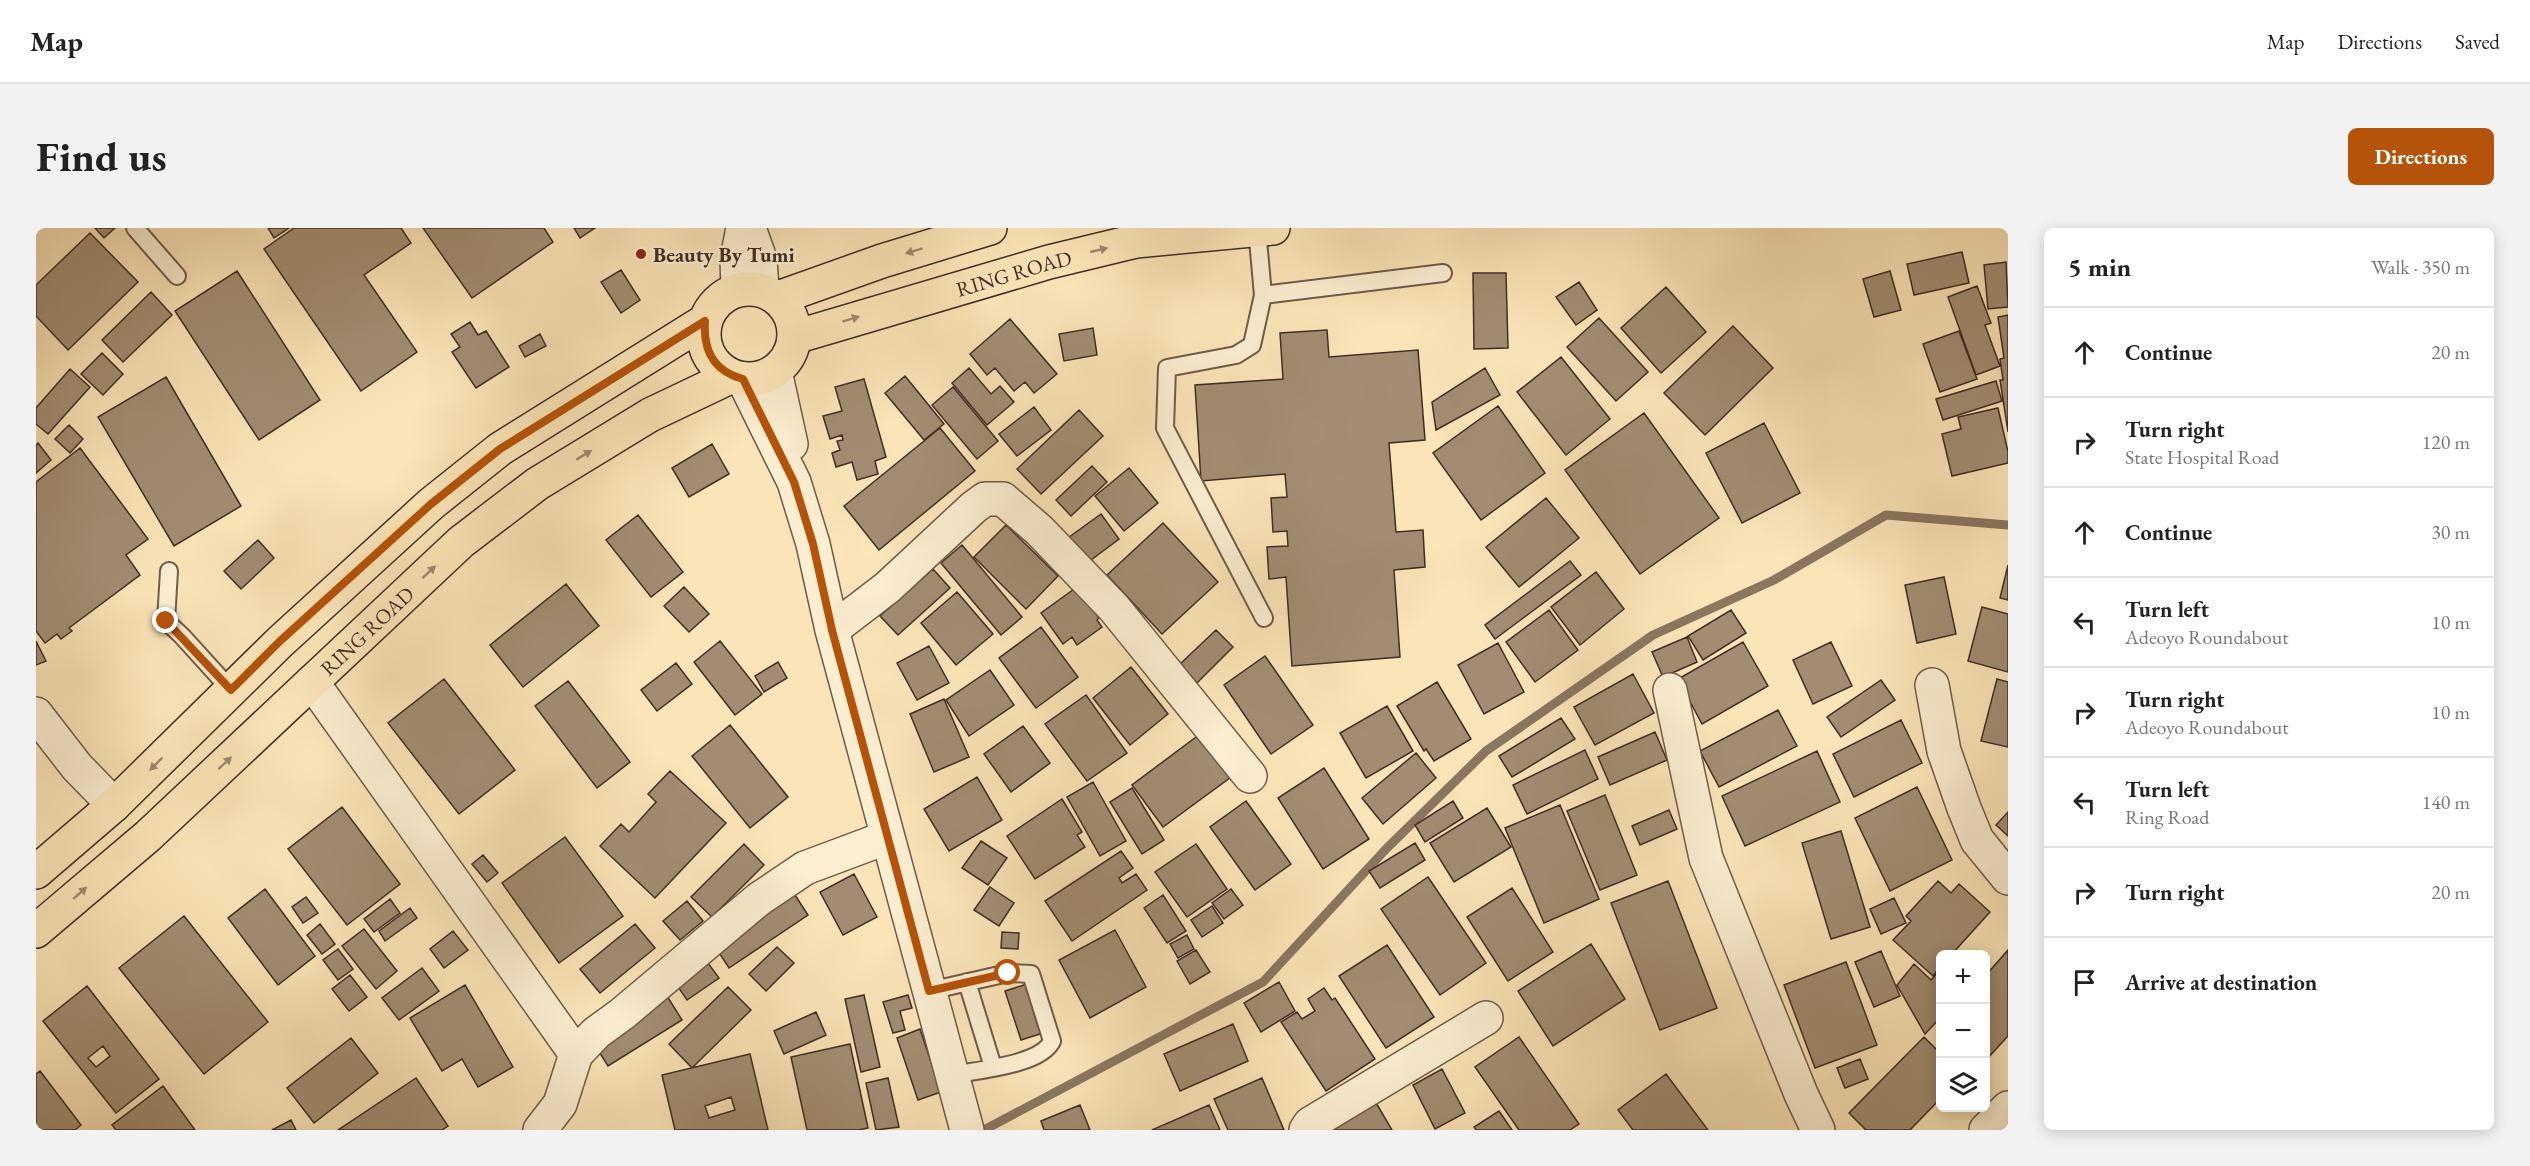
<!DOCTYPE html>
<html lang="en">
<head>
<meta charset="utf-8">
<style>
	:root { --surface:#fff; --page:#f2f2f2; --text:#222; --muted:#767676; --line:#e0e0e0; --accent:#b45309 }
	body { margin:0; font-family:"EB Garamond",serif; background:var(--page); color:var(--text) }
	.controls { position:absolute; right:18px; bottom:18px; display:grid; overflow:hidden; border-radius:9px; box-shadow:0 3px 15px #0003 }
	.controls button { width:54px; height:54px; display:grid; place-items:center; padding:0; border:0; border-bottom:2px solid var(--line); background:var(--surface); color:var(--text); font:30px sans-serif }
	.stop { position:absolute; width:18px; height:18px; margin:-14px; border:4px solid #b45309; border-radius:50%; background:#fff }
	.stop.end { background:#b45309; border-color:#fff; box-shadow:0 2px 6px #0008 }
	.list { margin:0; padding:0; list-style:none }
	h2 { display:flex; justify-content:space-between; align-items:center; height:78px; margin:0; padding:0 24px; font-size:26px }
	h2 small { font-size:20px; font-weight:400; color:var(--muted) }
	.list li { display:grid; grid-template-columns:39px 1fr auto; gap:18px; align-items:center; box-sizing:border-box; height:90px; padding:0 24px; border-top:2px solid var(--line) }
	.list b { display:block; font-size:22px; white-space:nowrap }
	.list p { margin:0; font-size:20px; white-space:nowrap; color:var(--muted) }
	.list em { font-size:20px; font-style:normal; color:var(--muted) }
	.icon { flex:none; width:33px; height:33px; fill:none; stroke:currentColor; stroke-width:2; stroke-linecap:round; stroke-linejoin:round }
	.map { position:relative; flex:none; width:1972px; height:902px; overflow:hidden; border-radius:9px }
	header { display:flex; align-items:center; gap:36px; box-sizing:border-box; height:84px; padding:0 30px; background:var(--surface); border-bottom:2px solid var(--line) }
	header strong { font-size:28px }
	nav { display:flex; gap:33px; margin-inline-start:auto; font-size:21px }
	.intro { display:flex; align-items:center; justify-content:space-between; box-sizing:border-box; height:144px; padding:0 36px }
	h1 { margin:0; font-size:42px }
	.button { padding:15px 27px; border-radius:9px; background:var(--accent); color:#fff; font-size:21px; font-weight:700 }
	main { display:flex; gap:36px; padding:0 36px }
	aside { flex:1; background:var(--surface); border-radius:9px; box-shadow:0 3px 15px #0003 }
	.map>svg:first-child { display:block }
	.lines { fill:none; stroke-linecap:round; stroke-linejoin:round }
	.stream { stroke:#8b7660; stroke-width:9 }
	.building { fill:#a28d72; stroke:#412d26; stroke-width:1.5; fill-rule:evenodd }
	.lane-casing { stroke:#705b4a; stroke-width:20 }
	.street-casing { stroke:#705b4a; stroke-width:36 }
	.primary-casing { stroke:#412d26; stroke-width:36 }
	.lane { stroke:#fceed1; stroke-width:16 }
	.street { stroke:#fceed1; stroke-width:33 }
	.primary { stroke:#fbe5b8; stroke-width:33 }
	.oneway { fill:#9e896f }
	.route { stroke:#b45309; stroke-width:8 }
	.poi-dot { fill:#8f2418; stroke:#fceed1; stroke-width:2 }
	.labels { text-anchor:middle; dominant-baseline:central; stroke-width:5; stroke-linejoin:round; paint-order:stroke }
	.poi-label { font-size:21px; font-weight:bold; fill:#412d26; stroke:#fceed1; text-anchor:start }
	.street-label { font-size:21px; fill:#412d26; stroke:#fceed1 }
</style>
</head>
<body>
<header>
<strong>Map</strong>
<nav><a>Map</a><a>Directions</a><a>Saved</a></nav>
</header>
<div class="intro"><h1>Find us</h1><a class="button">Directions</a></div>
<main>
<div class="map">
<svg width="1972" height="902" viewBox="0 0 1972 902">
	<rect width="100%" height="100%" fill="#fbe5b8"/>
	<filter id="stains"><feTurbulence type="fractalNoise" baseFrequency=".00333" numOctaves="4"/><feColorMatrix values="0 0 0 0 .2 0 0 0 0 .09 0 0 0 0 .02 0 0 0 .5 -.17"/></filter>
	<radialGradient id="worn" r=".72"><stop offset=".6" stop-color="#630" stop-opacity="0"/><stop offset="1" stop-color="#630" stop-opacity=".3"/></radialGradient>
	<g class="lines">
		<!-- stream -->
		<path class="stream" d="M948 902 1227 754 1350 621 1450 523 1617 407 1738 352 1850 287 1972 297"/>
	</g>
	<!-- building -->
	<path class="building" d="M59 0H79L68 10Z
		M232 0H253L238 10Z
		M258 0H365L375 15 328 47 381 124 325 163 228 21Z
		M387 0H508L517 14 436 70Z
		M538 0H559L544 10Z
		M54 5 102 54 32 122 0 88V57Z
		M1926 24 1933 55 1878 67 1871 36Z
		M1970 34 1972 79 1952 81 1948 37Z
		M585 42 604 72 585 85 565 54Z
		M201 43 284 172 223 212 139 83Z
		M1854 43 1865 82 1838 89 1827 51Z
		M1437 45H1470L1472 120 1438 121Z
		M1543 54 1561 82 1540 97 1520 69Z
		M1941 58 1955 95 1949 97 1964 138 1940 147 1912 69Z
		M1630 59 1670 104 1625 145 1585 100Z
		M115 64 136 87 87 134 66 112Z
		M1972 87V204L1964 152H1967L1964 131 1968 130 1962 89Z
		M1563 90 1612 144 1580 173 1531 119Z
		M974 91 1021 146 998 165 989 154 978 163 959 140 951 147 934 126Z
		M434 94 442 107 450 103 473 139 440 160 416 124 424 119 415 106Z
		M1697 98 1737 140 1669 207 1628 165Z
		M1057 100 1061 127 1028 133 1023 106Z
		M1291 102 1293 129 1382 122 1389 212 1353 215 1360 304 1387 302 1389 339 1358 342 1364 429 1256 438 1250 349 1233 351 1231 319 1252 318 1251 303 1237 304 1235 270 1251 269 1249 246 1165 253 1159 157 1247 151 1244 105Z
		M1923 103 1941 151 1904 164 1887 116Z
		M504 106 510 118 489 129 483 118Z
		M66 125 87 146 67 167 45 146Z
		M1525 129 1574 191 1530 227 1481 164Z
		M933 140 955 166 964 158 978 174 951 197 916 155Z
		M1449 140 1464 167 1400 202 1396 174Z
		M34 141 54 159 12 206 0 196V180Z
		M869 148 908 196 888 212 849 165Z
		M130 149 205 278 138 318 62 189Z
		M828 151 850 229 839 233 842 246 821 252 816 234 800 239 796 225 804 222 801 213 807 212 806 207 794 211 787 188 806 183 799 159Z
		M1960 153 1966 173 1907 192 1900 171Z
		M917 159 962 213 941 231 896 177Z
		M1462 178 1509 245 1445 292 1397 225Z
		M998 179 1015 202 981 228 963 206Z
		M1962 180 1972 224V235L1916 248 1906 206 1925 201 1922 189Z
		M1043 182 1067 208 1005 266 981 241Z
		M1608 185 1683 290 1604 346 1529 242Z
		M1728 195 1764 265 1706 295 1670 225Z
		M33 197 47 211 34 225 19 211Z
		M904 200 939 243 843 322 808 278Z
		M2 215 15 232 0 245V217Z
		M676 216 693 246 653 269 636 240Z
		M44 220 112 311 90 327 104 347 33 400 36 403 25 411 21 406 9 415 0 403V254Z
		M1056 238 1071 254 1035 288 1020 272Z
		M1093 240 1122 275 1088 303 1059 268Z
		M1510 270 1543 310 1483 359 1450 319Z
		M1065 286 1083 311 1051 335 1032 310Z
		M602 287 647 344 615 369 570 312Z
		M1127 295 1182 354 1126 406 1071 347Z
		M970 297 1022 348 990 381 938 329Z
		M222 312 238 330 205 361 188 343Z
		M926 317 986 389 965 407 905 335Z
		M1534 333 1545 347 1459 411 1449 397Z
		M1972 337V372L1964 370Z
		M897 341 914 360 862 407 844 388Z
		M1560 344 1588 381 1544 417 1515 379Z
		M1908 349 1920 406 1881 415 1869 357Z
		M530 356 563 398 487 459 454 417Z
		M648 359 673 386 653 404 628 378Z
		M1041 359 1063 390 1061 392 1066 399 1041 417 1036 409 1027 416 1005 385Z
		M921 364 957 406 920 437 885 395Z
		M1946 379 1972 386V444L1932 433Z
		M1513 382 1542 422 1499 454 1470 414Z
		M1695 382 1710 405 1667 432 1652 408Z
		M1005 399 1042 449 1000 480 963 430Z
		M1180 402 1197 419 1161 455 1144 436Z
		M1651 409 1661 434 1627 449 1616 424Z
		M0 413 10 433 0 437Z
		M684 413 726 466 699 487 658 434Z
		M1707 414 1732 458 1666 496 1642 451Z
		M1795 414 1816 458 1777 476 1757 432Z
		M1462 415 1488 464 1448 486 1422 437Z
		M893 418 913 455 881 472 861 435Z
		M1229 428 1277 497 1235 526 1188 457Z
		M742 434 751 450 728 464 719 448Z
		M640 435 656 456 621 483 605 462Z
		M1095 439 1132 486 1094 517 1057 470Z
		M954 442 978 477 933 508 910 472Z
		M1597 446 1618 485 1559 517 1538 479Z
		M408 451 479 542 423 586 352 495Z
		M1961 451 1972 454V519L1945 513Z
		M1845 452 1859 472 1805 509 1791 489Z
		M532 453 594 534 561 560 499 478Z
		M1401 454 1435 511 1398 533 1390 521 1388 523 1361 478Z
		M1050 467 1091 525 1051 553 1009 496Z
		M908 471 933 529 898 544 874 486Z
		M1351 478 1377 523 1330 550 1304 505Z
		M1742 482 1761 518 1683 559 1664 523Z
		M1525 490 1539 511 1476 549 1463 528Z
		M1865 492 1886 535 1818 569 1797 526Z
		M694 497 752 569 714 600 656 528Z
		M987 498 1014 535 975 564 948 526Z
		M1619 504 1631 532 1574 557 1562 529Z
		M1164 506 1195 549 1127 599 1096 557Z
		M1549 522 1562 551 1491 586 1477 557Z
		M1781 523 1804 574 1709 618 1686 568Z
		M1380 525 1400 550 1347 596 1326 570Z
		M1288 540 1333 611 1287 641 1242 570Z
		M634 543 690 595 619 670 564 618 585 596 593 604 620 574 612 566Z
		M941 549 966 592 913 623 888 581Z
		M1057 554 1090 613 1064 628 1031 569Z
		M1881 559 1916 632 1854 663 1819 590Z
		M1096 560 1128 612 1106 626 1074 574Z
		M1569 567 1601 647 1564 662 1531 583Z
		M1026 571 1046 604 1041 607 1049 619 999 651 971 608Z
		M1210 573 1255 636 1219 662 1174 599Z
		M1417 573 1427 590 1389 614 1379 597Z
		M1524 577 1563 671 1508 695 1469 600Z
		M306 579 364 656 311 697 252 621Z
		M1451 580 1475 619 1418 654 1394 615Z
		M1633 582 1641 601 1604 617 1596 598Z
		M1972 584V608L1960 597Z
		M1805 603 1834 699 1795 711 1766 615Z
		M529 609 587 688 523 735 466 655Z
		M945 613 971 630 952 657 926 640Z
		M1379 615 1389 632 1344 660 1333 643Z
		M708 616 728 637 676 689 655 669Z
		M1160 616 1191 661 1151 689 1119 644Z
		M1085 623 1097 640 1083 650 1086 655 1100 646 1111 662 1036 713 1009 673Z
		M447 627 462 645 451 654 436 636Z
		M818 646 841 689 807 707 784 664Z
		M1392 649 1450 735 1404 767 1345 681Z
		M1632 653 1681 780 1624 802 1575 675Z
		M1902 653 1915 665 1923 656 1954 684 1916 726H1904V739L1897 748 1857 712 1875 693 1870 688Z
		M954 659 978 675 963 698 938 682Z
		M1476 660 1517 724 1472 753 1431 689Z
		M229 661 279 728 242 757 192 690Z
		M1195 661 1207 677 1188 691 1176 675Z
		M757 664 772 687 693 740 678 717Z
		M1127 667 1150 703 1131 715 1108 680Z
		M270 669 282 685 267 695 256 679Z
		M1858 670 1870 695 1845 706 1834 681Z
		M354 671 364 685 338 704 328 691Z
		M651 673 667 693 644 712 627 693Z
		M1176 678 1187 695 1166 709 1155 692Z
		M374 680 381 690 349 713 343 703Z
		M148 688 232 794 168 846 83 740Z
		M284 696 299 716 286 726 271 707Z
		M599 696 619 720 564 765 544 741Z
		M328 701 361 743 340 761 306 718Z
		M1079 702 1110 759 1054 790 1023 732Z
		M417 703 432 722 408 740 394 721Z
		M966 704 983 705 982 721 965 720Z
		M1151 707 1158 721 1142 730 1134 716Z
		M1555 716 1589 771 1517 818 1482 763Z
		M1351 717 1398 789 1350 820 1303 748Z
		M741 719 758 735 730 763 713 746Z
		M302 721 317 741 302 752 287 732Z
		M1160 722 1174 744 1154 756 1141 733Z
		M1972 722V808L1950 832V747Z
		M1845 723 1864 768 1838 779 1819 734Z
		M669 731 683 750 651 772 638 753Z
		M1810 734 1841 817 1779 840 1748 757Z
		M1878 736 1895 752 1904 742V790L1889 806 1861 757Z
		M386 740 403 763 363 792 346 770Z
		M314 747 331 769 313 783 296 761Z
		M1243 754 1259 783 1225 804 1208 775Z
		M991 756 1007 805 985 812 969 763Z
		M429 757 477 839 442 859 426 831 406 843 374 790Z
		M51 758 123 851 80 885 7 793ZM67 818 74 828 60 839 52 830Z
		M692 759 715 782 656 840 633 816Z
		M1288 760 1296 772 1299 770 1339 831 1290 863 1245 794 1261 784 1266 791 1279 783 1272 771Z
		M828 767 844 839 825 844 809 771Z
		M872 767 876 780 864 783 869 802 857 805 847 774Z
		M631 768 646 792 572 838 557 814Z
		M780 784 790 807 748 826 738 803Z
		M1197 796 1212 833 1144 863 1128 826Z
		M884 801 905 864 882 872 861 810Z
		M1483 809 1543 896 1534 902H1483L1439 839Z
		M1888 809 1904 825V871L1874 902H1830L1813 885Z
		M315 810 342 845 278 895 251 860Z
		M814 816 832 900 822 902H771L755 829Z
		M714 826 732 902H639L626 847ZM695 869 699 882 673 890 669 878Z
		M1824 831 1832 851 1809 860 1801 840Z
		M1406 841 1429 885 1399 901 1377 857Z
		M4 843 45 897 39 902H0V846Z
		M1630 846 1672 902H1597L1582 882Z
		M380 850 412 898 406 902H302Z
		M852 850 863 899 840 902 830 855Z
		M1226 850 1248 902H1192L1178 871Z
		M127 858 159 902H80L76 897Z
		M1339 873 1356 902H1292Z
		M1044 877 1054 902H1008L1005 893Z
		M1173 877 1184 902H1116Z
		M1463 883 1476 902H1440L1438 899Z
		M255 892 260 902H236Z"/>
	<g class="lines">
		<!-- lane casing -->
		<g class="lane-casing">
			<path id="lane" d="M99 0 141 48
				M1221 1 1227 67 1216 117 1200 127 1131 140 1129 200 1228 390
				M1227 67 1407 45
				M133 343 130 393 146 408 195 462
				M931 754 957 839
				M893 763 972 745 995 746 1016 813C1005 837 941 842 916 847"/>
		</g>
		<!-- street casing -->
		<g class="street-casing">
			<path id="street" d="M713 0 724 31 726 61
				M702 61 701 31 707 0
				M739 143 755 216
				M707 151 758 254 777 316 796 402 931 902
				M796 402 852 359 938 279 949 271H967L1003 302 1078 380 1214 548
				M276 454 540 826
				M1896 457 1908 523 1928 580 1941 612 1972 650
				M1634 462 1670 630 1765 866 1782 902
				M0 486 41 539 78 577
				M504 902 524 876 540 826 560 805 586 786 723 671 769 640 852 609
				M1270 902 1274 896 1450 790
				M1950 902 1972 880"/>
		</g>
		<!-- primary casing -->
		<g class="primary-casing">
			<g id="primary">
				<circle cx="713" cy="106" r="45"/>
				<path d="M742 70 846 33 954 0"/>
				<path id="s1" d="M759 109 1013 34 1100 13 1237 0"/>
				<path d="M0 644 78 577 244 414 395 276 464 221 669 93"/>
				<path id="s2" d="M0 703 112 608 425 314 501 256 614 187 696 148"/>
			</g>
		</g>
		<!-- lane -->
		<use href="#lane" class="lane"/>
		<!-- street -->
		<use href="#street" class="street"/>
		<!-- primary -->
		<use href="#primary" class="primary"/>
	</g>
	<!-- one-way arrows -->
	<defs><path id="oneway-solid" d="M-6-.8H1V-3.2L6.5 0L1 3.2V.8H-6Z" transform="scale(1.5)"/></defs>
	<g class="oneway">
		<use href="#oneway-solid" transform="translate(1063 22) rotate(-13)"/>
		<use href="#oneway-solid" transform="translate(878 23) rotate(163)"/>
		<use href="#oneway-solid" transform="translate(815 91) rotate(-17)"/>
		<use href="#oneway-solid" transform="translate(548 227) rotate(-31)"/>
		<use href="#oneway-solid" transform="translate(393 344) rotate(-43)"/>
		<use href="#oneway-solid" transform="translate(189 535) rotate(-43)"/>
		<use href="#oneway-solid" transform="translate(120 536) rotate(135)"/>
		<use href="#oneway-solid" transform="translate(44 665) rotate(-41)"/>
	</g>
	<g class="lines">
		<!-- route -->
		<path class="route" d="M130 393 195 462 243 414 395 276 464 221 669 93C667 122 677 143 707 151L758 254 777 316 796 402 893 763 972 745"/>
	</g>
	<!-- markers -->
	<circle class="poi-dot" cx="605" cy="26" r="6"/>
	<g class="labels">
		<!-- poi labels -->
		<g class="poi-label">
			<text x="617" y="26">Beauty By Tumi</text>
		</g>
		<!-- street labels -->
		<g class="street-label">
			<text stroke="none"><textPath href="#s1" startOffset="228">RING ROAD</textPath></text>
			<text stroke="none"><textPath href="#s2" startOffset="447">RING ROAD</textPath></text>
		</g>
	</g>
	<rect width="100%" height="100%" filter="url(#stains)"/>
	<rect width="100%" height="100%" fill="url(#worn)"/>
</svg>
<div class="controls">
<button>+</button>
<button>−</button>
<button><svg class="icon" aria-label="layers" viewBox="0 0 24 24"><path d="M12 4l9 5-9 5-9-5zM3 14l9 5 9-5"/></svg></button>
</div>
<div class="stop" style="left:972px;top:745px"></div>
<div class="stop end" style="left:130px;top:393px"></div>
</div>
<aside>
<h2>5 min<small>Walk · 350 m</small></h2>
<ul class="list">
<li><svg class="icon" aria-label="ahead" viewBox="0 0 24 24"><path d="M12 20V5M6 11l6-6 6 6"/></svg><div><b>Continue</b></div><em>20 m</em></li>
<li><svg class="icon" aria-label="right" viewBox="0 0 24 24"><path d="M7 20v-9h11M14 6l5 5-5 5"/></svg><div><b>Turn right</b><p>State Hospital Road</p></div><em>120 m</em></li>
<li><svg class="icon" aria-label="ahead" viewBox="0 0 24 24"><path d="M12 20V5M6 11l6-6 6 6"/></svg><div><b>Continue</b></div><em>30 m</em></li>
<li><svg class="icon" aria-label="left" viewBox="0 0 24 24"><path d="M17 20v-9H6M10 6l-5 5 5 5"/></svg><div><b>Turn left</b><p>Adeoyo Roundabout</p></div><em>10 m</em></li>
<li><svg class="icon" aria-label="right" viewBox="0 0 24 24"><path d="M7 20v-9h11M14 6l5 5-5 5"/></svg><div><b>Turn right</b><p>Adeoyo Roundabout</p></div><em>10 m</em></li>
<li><svg class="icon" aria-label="left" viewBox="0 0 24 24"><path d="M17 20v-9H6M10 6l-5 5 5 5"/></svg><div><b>Turn left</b><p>Ring Road</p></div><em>140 m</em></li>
<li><svg class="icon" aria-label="right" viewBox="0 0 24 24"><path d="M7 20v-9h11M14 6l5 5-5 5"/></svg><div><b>Turn right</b></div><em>20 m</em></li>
<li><svg class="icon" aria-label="arrive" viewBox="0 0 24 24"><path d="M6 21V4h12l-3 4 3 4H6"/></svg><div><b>Arrive at destination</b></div></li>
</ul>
</aside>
</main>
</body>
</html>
